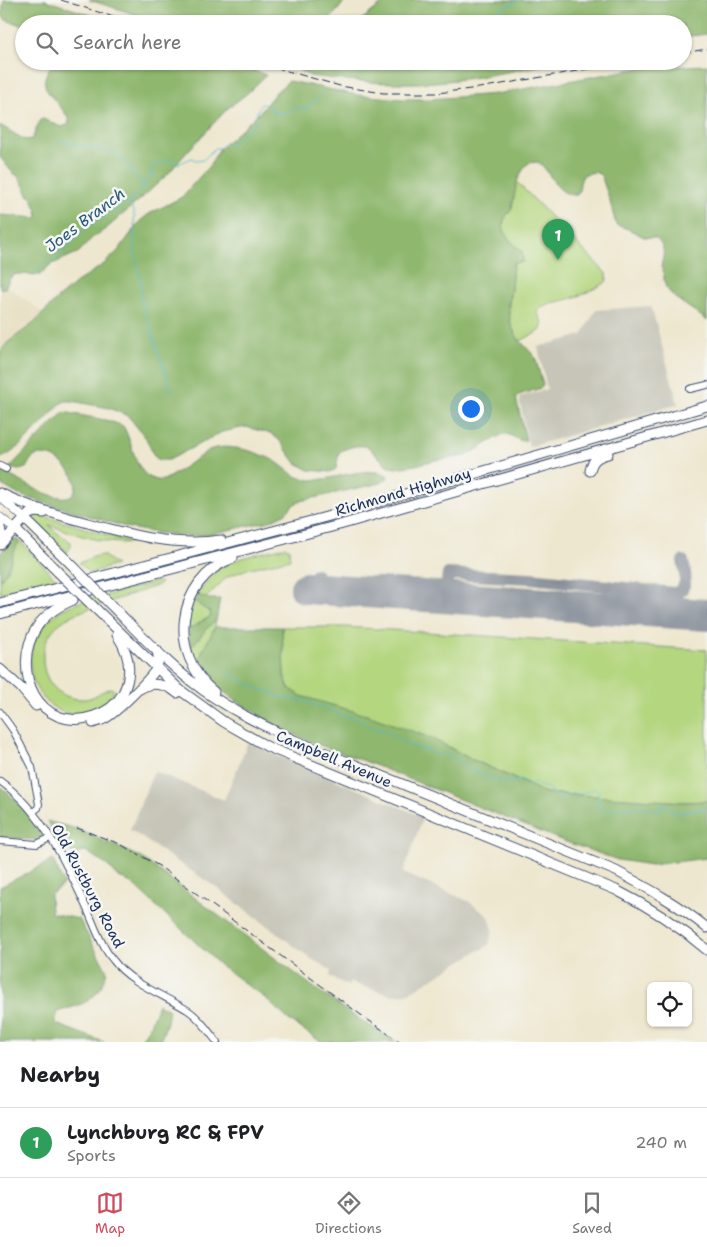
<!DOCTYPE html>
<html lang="en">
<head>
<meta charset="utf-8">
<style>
	:root { --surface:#fff; --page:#f2f2f2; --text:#202124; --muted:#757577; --line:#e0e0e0; --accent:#d1495b }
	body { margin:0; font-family:"Shantell Sans",sans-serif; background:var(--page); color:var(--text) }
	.controls { position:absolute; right:15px; bottom:15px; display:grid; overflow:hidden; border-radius:8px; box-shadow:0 1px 4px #0004 }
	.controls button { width:45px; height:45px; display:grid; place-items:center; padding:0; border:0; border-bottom:1px solid var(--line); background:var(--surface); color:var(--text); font:25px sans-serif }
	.you { position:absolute; left:470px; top:408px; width:18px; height:18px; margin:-12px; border:4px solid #fff; border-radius:50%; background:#1a73e8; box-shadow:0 0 0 8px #1a73e833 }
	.badge { display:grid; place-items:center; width:32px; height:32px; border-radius:50%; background:var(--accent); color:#fff; font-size:16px; font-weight:700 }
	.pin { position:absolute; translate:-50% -41px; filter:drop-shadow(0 1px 2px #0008) }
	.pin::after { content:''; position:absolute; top:26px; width:18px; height:15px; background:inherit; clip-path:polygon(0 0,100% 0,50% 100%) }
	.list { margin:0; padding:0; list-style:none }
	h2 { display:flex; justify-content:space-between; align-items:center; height:65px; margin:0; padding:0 20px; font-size:21px }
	h2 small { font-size:16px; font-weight:400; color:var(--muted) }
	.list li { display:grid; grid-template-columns:32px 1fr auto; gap:15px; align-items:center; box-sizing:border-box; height:70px; padding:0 20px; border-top:1px solid var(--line) }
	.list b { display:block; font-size:19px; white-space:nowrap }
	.list p { margin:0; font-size:16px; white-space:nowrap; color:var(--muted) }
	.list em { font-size:16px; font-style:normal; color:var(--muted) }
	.icon { flex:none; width:28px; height:28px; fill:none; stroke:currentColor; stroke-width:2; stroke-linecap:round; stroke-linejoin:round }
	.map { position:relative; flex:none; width:707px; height:1042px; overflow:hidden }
	.search { position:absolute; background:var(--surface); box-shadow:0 1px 4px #0004; left:15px; right:15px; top:15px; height:55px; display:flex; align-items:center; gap:12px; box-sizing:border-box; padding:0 18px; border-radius:28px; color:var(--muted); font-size:19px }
	.sheet { height:135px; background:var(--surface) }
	nav { display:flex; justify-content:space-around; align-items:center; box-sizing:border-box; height:70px; border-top:1px solid var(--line); background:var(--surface); font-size:14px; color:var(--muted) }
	nav a { display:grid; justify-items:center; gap:2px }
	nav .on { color:var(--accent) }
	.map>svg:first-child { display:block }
	.built { fill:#e4dbba }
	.industrial { fill:#c6c5b8 }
	.green { fill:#b4d67f; stroke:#68826e }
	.forest { fill:#8fb76e; stroke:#557366 }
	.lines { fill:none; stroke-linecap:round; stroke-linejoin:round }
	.stream { stroke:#50bace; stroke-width:1 }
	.taxiway { stroke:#848b96; stroke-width:12 }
	.runway { stroke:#848b96; stroke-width:32 }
	.minor-casing { stroke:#3b4b6f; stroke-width:8 }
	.major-casing { stroke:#3b4b6f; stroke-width:9 }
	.highway-casing { stroke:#3b4b6f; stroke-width:11 }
	.minor { stroke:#fff; stroke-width:6 }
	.major { stroke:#fff; stroke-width:8 }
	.highway { stroke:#fff; stroke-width:9 }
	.rail { stroke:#1b2f5e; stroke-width:1; stroke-dasharray:8 4; stroke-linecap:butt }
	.highway-bridge-casing { stroke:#3b4b6f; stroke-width:11; stroke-linecap:butt }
	.highway-bridge { stroke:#fff; stroke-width:9 }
	.labels { text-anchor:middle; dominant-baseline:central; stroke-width:5; stroke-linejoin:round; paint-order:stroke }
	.street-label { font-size:15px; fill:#1b2f5e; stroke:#f6f6f2 }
	.water-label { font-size:16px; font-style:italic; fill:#2b5980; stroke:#f6f6f2 }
</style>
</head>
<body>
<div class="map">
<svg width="707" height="1042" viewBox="0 0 707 1042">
	<rect width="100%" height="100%" fill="#f6f6f2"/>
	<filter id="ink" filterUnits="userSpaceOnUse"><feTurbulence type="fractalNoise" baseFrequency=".02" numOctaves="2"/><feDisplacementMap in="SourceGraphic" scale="10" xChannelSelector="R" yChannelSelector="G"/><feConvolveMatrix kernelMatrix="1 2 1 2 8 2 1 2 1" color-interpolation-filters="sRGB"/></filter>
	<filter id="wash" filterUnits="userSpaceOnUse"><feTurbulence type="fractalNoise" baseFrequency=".0096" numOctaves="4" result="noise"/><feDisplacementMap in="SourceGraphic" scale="20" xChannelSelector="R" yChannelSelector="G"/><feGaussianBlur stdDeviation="1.12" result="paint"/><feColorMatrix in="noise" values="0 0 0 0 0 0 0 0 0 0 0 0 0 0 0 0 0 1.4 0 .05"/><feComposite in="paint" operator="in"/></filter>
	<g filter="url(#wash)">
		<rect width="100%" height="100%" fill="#eee7cf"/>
		<!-- built -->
		<path class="built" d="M6 286 44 313 34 323 8 342 0 352V289L5 288Z"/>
		<!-- industrial -->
		<path class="industrial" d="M651 306 678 404 529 447 519 397 547 389 538 347 582 335 596 310Z
			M248 742 276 755 423 817 403 873 468 901 489 917 493 930 489 945 474 953 407 994 391 995 349 982V986L330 977 331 970 310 958 217 888 130 830 154 771 224 800Z"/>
		<!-- green -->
		<path class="green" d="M517 182 606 273 607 280 605 283C594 289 579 297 565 300 555 303 544 302 537 312L543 324 540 331 520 341C504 319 509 311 511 288 513 270 510 266 522 251 511 244 496 229 506 215 510 209 509 216 511 209 515 201 513 191 517 182Z
			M35 515H40L132 542C105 546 74 533 49 525L56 532 71 542V546L67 552 34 520 33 517Z
			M20 541 56 579 0 593V580L8 570 15 548Z
			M285 547 289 548 290 559 247 569 227 577 206 598 198 595C203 586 209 577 217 570 233 558 265 552 285 547Z
			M103 555 116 565 89 573 79 563 96 556Z
			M159 581 161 583 159 585C143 590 128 596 112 601 94 607 74 612 59 624 31 647 41 697 80 699 95 700 100 690 112 688L114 690C112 698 107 703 100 707 68 729 32 700 30 665 29 653 35 640 41 630 45 624 51 617 57 613 71 603 87 600 103 596 122 591 140 586 159 581Z
			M195 599 198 604 210 612 211 616 188 630 189 617Z
			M216 621 215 627 202 652 199 666 191 647 209 626Z
			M282 627H345L707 650V801L684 802 546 793 469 758 447 746 301 696 289 688 284 675Z"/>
		<!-- forest -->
		<path class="forest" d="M4 0H45L118 24H24V26L6 20 2 15Z
			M89 0H346L331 18 323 24H167Z
			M387 0H707V34L683 37V24H356Z
			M72 61H229L266 75 250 91 227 109 187 152 168 174 143 197 107 228 92 238 79 252 50 265 40 275 16 274 10 278 5 288 0 289V215L38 218 37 211 31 196H29L19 177 12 172 0 157V125L25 140 32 139 40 120 43 119 61 127 68 125 69 121C61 99 32 91 51 66L65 67Z
			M314 61H566C510 71 452 85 395 83 366 83 338 79 310 76L299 70Z
			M707 65V321C694 309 678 303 667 289 662 282 666 273 661 267 664 253 666 249 656 238L644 237 626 228 616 225 609 198 601 175 595 172 585 174C577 182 582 187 577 195 555 196 552 172 538 162L528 163C513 182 517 190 511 211 494 224 509 242 522 251L523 262 513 263 511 290 508 304 510 321 515 335 535 357 543 385 541 388 518 395 516 398 526 440 522 441 507 434H503L466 456 436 460 416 465 396 468 389 467 368 447C359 444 348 447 339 452L336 469 330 472 309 470 295 462 280 441 272 434 246 427 222 432 169 460H159L154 456 146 438 128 416 109 408 72 401H65L59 405C49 416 13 457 0 458V352L8 342 34 323 57 299 77 282 104 264 118 251 140 221 149 214 182 197 209 166 220 148 259 113 277 91 289 81 357 95 403 99H430L496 94 640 68Z
			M64 412 110 421 123 426C134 443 135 484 164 480 175 474 185 467 196 459 201 456 207 451 212 449 230 443 263 453 278 463 289 471 297 480 312 480 335 480 366 465 387 475L388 478 381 483 300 501 293 505 286 513 270 521 206 535 187 536 158 533 129 528 19 495 0 484V472H2C18 478 53 503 70 496 73 495 74 492 75 490 79 477 63 462 53 457 48 455 42 455 37 455L31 459 26 468 19 470 9 468Z
			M14 539 20 541C11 553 11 569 0 580V553Z
			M198 595 209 599H220L216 621 209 626 191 647 188 630 211 616 210 612 198 604 195 599Z
			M215 627H282L284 675 289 688 301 696 370 716 431 738 469 758 546 793 684 802 707 801V858L651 865 618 860 566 842 362 760 311 742 277 726 232 698 211 682 199 666 202 652Z
			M0 786 32 816 42 836 37 840 0 837Z
			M47 821 77 829 142 858 316 989 353 1015 396 1042H321L289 1020 265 998 221 966 135 886 124 879 118 877 109 867 86 851 75 854C62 848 55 834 47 821Z
			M53 860 64 884 50 895 51 913 79 919 107 971C100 1001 83 1004 57 1012L56 1024 104 1042H0V887Z
			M158 1004 169 1010 167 1022 160 1042H140L150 1025Z"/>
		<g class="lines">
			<!-- stream -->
			<path class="stream" d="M554 0H555
				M476 24 491 18 503 7 515 3 519 0
				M338 75 347 66 351 64 389 61
				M60 141 117 153 143 186
				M131 200 129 202 134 212 135 251 141 282V300L172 392
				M35 273 45 263 59 256 88 227 114 212 135 197 144 186 148 177 154 176 151 172 154 165 168 160 178 164 192 158 198 161 203 160 215 148H220L226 143 235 142 245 130 254 125V118L261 104 269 105 275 115 281 112 288 113 293 108H308L324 92
				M226 669C235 681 255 687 268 692 272 694 274 692 278 696L311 703 335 712 341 716 356 718 376 730 382 729 413 747H418L422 750 429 749 434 755 440 753 455 758 464 767 483 775 486 778 509 782 521 780 532 784 536 783 539 786 548 788 553 794 564 799 572 793 579 794 590 791 594 788 599 792 597 806 604 810C617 809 649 802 658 813L660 811 662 805 670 808 679 814 687 811 707 809"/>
			<!-- taxiway -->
			<path class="taxiway" d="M315 589 316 574
				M445 597 448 574 531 578 673 593 681 591C688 581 685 573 683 561
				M676 613 667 607 668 602 681 591"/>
			<!-- runway -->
			<path class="runway" d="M306 588 707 615"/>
		</g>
	</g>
	<g filter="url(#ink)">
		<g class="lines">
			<!-- minor casing -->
			<g class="minor-casing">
				<path id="minor" d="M690 389 707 385
					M0 466 6 469
					M0 712 13 730 32 767 39 804 38 808 33 812
					M0 781C42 811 66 863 87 909 95 926 101 946 113 960 131 984 164 995 189 1011 201 1019 208 1031 217 1042
					M0 841 37 844 50 838"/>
			</g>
			<!-- major casing -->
			<g class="major-casing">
				<path id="major" d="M0 497 24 518
					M0 517 15 529"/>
			</g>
			<!-- highway casing -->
			<g class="highway-casing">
				<path id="highway" d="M590 471C592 460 597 457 608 454
					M0 493C28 507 58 515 88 523 132 535 175 547 221 540
					M24 518 75 568
					M0 527 2 538 0 542
					M15 529 58 572
					M0 545 29 514 35 512 44 513
					M73 600C59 606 45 614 37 627 9 670 39 735 94 716 107 712 117 704 123 693 133 673 129 653 117 635
					M0 603 326 517 707 406
					M110 604C140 634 169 666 203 690 231 710 262 725 294 740L616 871C648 888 679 905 707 928
					M95 608 180 690 224 722 268 747 616 890C650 907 679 926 707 950
					M0 614 343 524 707 420
					M0 669 21 688 36 706
					M140 689C152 681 166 684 177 693
					M214 692C168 654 175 580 233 558
					M93 723C97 721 101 721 104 719 115 714 150 679 156 669 160 663 158 657 157 650"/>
			</g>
			<!-- minor -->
			<use href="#minor" class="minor"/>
			<!-- major -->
			<use href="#major" class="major"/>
			<!-- highway -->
			<use href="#highway" class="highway"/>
			<!-- rail -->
			<path class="rail" d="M61 0 135 24
				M683 53 707 49
				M252 61 340 86 383 93H437L479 88 634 61
				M77 828 120 844 159 866 361 1015 400 1042"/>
			<!-- highway-bridge casing -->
			<g class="highway-bridge-casing">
				<path id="highway-bridge" d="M75 568 110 604
					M58 572 95 608"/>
			</g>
			<!-- highway-bridge -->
			<use href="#highway-bridge" class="highway-bridge"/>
		</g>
	</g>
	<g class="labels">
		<!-- street labels -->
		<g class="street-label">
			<text transform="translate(403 492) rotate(-16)">Richmond Highway</text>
			<text transform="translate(334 759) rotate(23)">Campbell Avenue</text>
			<text transform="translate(88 886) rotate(62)">Old Rustburg Road</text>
		</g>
		<!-- water labels -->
		<g class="water-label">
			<text transform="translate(85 220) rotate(-37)">Joes Branch</text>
		</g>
	</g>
</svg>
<div class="controls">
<button><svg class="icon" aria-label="locate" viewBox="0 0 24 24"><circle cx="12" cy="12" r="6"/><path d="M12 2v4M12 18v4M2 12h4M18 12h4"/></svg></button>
</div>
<div class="you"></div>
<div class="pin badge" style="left:558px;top:260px;background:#2e9e5b">1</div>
<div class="search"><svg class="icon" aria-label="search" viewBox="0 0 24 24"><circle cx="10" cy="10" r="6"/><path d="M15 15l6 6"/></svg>Search here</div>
</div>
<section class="sheet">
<h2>Nearby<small></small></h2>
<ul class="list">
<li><span class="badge" style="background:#2e9e5b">1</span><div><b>Lynchburg RC &amp; FPV</b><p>Sports</p></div><em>240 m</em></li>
</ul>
</section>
<nav>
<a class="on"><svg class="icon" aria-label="map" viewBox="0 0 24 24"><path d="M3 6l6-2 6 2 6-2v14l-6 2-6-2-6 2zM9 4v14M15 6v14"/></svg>Map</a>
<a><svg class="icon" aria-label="directions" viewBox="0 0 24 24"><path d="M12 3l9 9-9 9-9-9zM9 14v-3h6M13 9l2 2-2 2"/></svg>Directions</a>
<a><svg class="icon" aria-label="saved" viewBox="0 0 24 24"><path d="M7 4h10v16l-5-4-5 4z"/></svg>Saved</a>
</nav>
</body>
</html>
